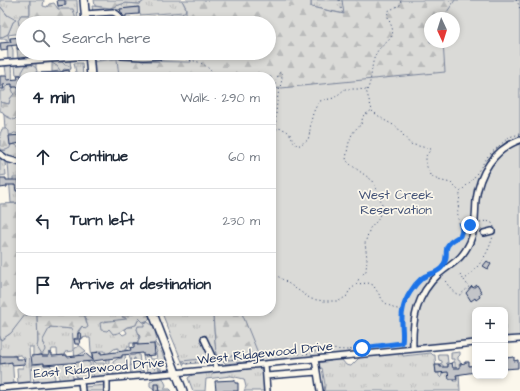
<!DOCTYPE html>
<html lang="en">
<head>
<meta charset="utf-8">
<style>
	:root { --surface:#fff; --page:#f6f6f7; --text:#1f2937; --muted:#747a83; --line:#e0e1e3 }
	body { margin:0; font-family:"Architects Daughter",sans-serif; background:var(--page); color:var(--text) }
	.controls { position:absolute; right:12px; bottom:12px; display:grid; overflow:hidden; border-radius:8px; box-shadow:0 2px 6px #0003 }
	.controls button { width:36px; height:36px; display:grid; place-items:center; padding:0; border:0; border-bottom:1px solid var(--line); background:var(--surface); color:var(--text); font:20px sans-serif }
	.compass { position:absolute; left:424px; top:12px; width:36px; height:36px; border-radius:50%; background:var(--surface); box-shadow:0 2px 6px #0003; rotate:176deg }
	.stop { position:absolute; width:12px; height:12px; margin:-9px; border:3px solid #1a73e8; border-radius:50%; background:#fff }
	.stop.end { background:#1a73e8; border-color:#fff; box-shadow:0 1px 4px #0008 }
	.list { margin:0; padding:0; list-style:none }
	h2 { display:flex; justify-content:space-between; align-items:center; height:52px; margin:0; padding:0 16px; font-size:17px }
	h2 small { font-size:13px; font-weight:400; color:var(--muted) }
	.list li { display:grid; grid-template-columns:26px 1fr auto; gap:12px; align-items:center; box-sizing:border-box; height:64px; padding:0 16px; border-top:1px solid var(--line) }
	.list b { display:block; font-size:15px; white-space:nowrap }
	.list em { font-size:13px; font-style:normal; color:var(--muted) }
	.icon { flex:none; width:22px; height:22px; fill:none; stroke:currentColor; stroke-width:2; stroke-linecap:round; stroke-linejoin:round }
	.map { position:relative; flex:none; width:520px; height:391px; overflow:hidden }
	.search { position:absolute; background:var(--surface); box-shadow:0 2px 6px #0003; left:16px; top:16px; width:260px; height:44px; display:flex; align-items:center; gap:10px; box-sizing:border-box; padding:0 14px; border-radius:22px; color:var(--muted); font-size:15px }
	.panel { position:absolute; background:var(--surface); box-shadow:0 2px 6px #0003; left:16px; top:72px; width:260px; height:244px; border-radius:16px }
	.map>svg:first-child { display:block }
	.grass { fill:url(#grass-tufts); stroke:#7a849a }
	.forest { fill:url(#forest-firs); stroke:#7a849a; fill-rule:evenodd }
	.green { fill:#dadad7; stroke:#7a849a }
	.building { fill:#c3c5c9; stroke:#1b2f5e }
	.lines { fill:none; stroke-linecap:round; stroke-linejoin:round }
	.minor-casing { stroke:#1b2f5e; stroke-width:8 }
	.major-casing { stroke:#1b2f5e; stroke-width:10 }
	.path { stroke:#1b2f5e; stroke-width:1; stroke-dasharray:1 3; stroke-linecap:butt }
	.minor { stroke:#fbf7ec; stroke-width:5 }
	.major { stroke:#fbf7ec; stroke-width:7 }
	.route { stroke:#1a73e8; stroke-width:5 }
	.labels { text-anchor:middle; dominant-baseline:central; stroke-width:3.5; stroke-linejoin:round; paint-order:stroke }
	.park-label { font-size:13px; fill:#415176; stroke:#fbf7ec }
	.street-label { font-size:13px; fill:#1b2f5e; stroke:#fbf7ec }
</style>
</head>
<body>
<div class="map">
<svg width="520" height="391" viewBox="0 0 520 391">
	<defs>
		<pattern id="grass-tufts" width="24" height="20" patternUnits="userSpaceOnUse"><rect width="24" height="20" fill="#dadad7"/><path d="M3 7l-1-3M5 7V3M7 7l1-3M15 17l-1-3M17 17v-4M19 17l1-3" fill="none" stroke="#babbbb"/></pattern>
		<pattern id="forest-firs" width="22" height="20" patternUnits="userSpaceOnUse"><rect width="22" height="20" fill="#dadad7"/><path d="M5 1l3.5 6h-7zM16 11l3.5 6h-7z" fill="#babbbb"/></pattern>
	</defs>
	<rect width="100%" height="100%" fill="#fbf7ec"/>
	<filter id="ink" filterUnits="userSpaceOnUse"><feTurbulence type="fractalNoise" baseFrequency=".025" numOctaves="2"/><feDisplacementMap in="SourceGraphic" scale="8" xChannelSelector="R" yChannelSelector="G"/><feConvolveMatrix kernelMatrix="1 2 1 2 8 2 1 2 1" color-interpolation-filters="sRGB"/></filter>
	<g filter="url(#ink)">
		<!-- grass -->
		<path class="grass" d="M0 0H30V15H21L23 27V45L22 33 8 35 13 50V60H8L7 39H0V38L8 34 13 22 0 6Z
			M66 0H77L78 23H75L76 20 58 9V6L66 4Z
			M145 0H182L186 8 185 12 140 15 138 7C123 9 108 11 93 13L92 6 110 8 125 3 140 4Z
			M311 0H342L345 14 311 7Z
			M104 14H115L118 18V23H110L112 22V20L110 18 105 19Z
			M17 49H23V53H34L36 55 35 58 18 59Z
			M70 60 71 69 63 71 64 76 59 77V71L52 72V62Z
			M36 63V73L16 75 15 65Z
			M74 63H82L83 77H77Z
			M12 65C13 75 11 84 14 94L10 99 9 104 0 102V91H5V87L8 86 5 66Z
			M19 106H21V121L18 129 21 131V134L14 133 13 134 9 135 6 129H5L4 115 10 118Z
			M14 144C22 148 21 152 21 161L11 159 0 151 6 150 10 145Z
			M0 157 5 160 6 175 0 176Z
			M9 162 21 165V178H13V185H15L21 191V203H11L8 163Z
			M83 311 134 312V314L127 318 126 319C119 320 112 322 105 321L109 329 118 333 120 332 123 335 127 333 125 329 127 327H132L138 321 139 318 143 322 147 321 144 326 137 329 140 337 137 343H130V347H127V350H125L126 375 114 376 113 374V362L117 359 122 358 121 351 118 352V348L114 349 109 353V376L107 375 105 351H98L97 352 92 353 93 361 95 363H104L105 375 104 377 95 378 93 375 90 338H87V337L81 338V333H78L82 326 87 321Z
			M161 311H204L213 315 216 354 220 359C208 364 195 360 183 364Z
			M25 314 37 315 38 342 37 347 45 345 42 340 50 327 73 329V351L65 352 66 355 61 363 72 366 73 380H60L59 379 57 349H52L51 353H49V356H44V365H50L54 369 55 380 34 383 32 365 41 364 42 355H38V357H33V347H29L31 383 18 384 17 368H23V365L25 364V358L20 355 12 356 14 385 0 386V336L1 340 11 333Z
			M78 344 86 351 77 356V361L87 360V362L90 363 91 376 90 378 79 379 76 376 74 348 78 347Z
			M460 352V355L458 357V360L460 361 461 374H459L460 391H324L325 385 322 368 318 369V363L331 361 332 359 342 360 346 365 351 366 359 358 364 356 402 353 403 356 431 353 433 355H435L436 373H439V376L441 378 442 373H444L443 365H440L439 364 442 363V361L439 360 438 354H447L448 363H446L448 364 449 379H453L454 381H457V368H455V362L451 363 454 361V359H451V353Z
			M135 357 136 363H140L143 366 141 370 144 371 143 373 131 374 130 366 133 364 134 358Z
			M153 362V366L154 368H156V363H159V370L163 369 161 371 147 372 148 370 147 369 146 364Z
			M258 367C266 372 264 382 265 391H244L246 387 244 379 231 376 206 379 205 391H193L188 378 192 375 198 373Z
			M105 385V391H84V387Z"/>
		<!-- forest -->
		<path class="forest" d="M30 0H44L43 6 47 7 49 4 54 3 58 9H73L76 20 75 23H23L22 27 19 25 18 20 21 15H30Z
			M94 0H145L140 4 125 3 110 8 95 6Z
			M182 0H311V7L344 14 342 0H520L269 359 226 364 216 354 213 315 204 311H271V77H101L99 54 100 53H138L137 57 141 61 191 62 190 53H269V23H186V8ZM430 18H454V42H430Z
			M0 6 7 15 16 20 13 22 8 34 0 38Z
			M54 61 62 62 65 65H67L71 67 70 70 64 69 61 72 57 66 52 63Z
			M26 65H32L36 68 37 71 35 77H22V72Z
			M15 86 18 88 17 95H21V106L19 107 21 113 14 120 4 115 3 112 0 111V102L9 104 10 99 14 94 12 89Z
			M2 129H6L9 131C9 138 12 139 10 148L6 150H0V134Z
			M21 203V311H83L88 327 85 329 82 326 78 331 77 338 73 339 72 329 50 327 43 340 45 350 42 355 37 347 38 342 37 315H25L11 333 1 340 0 336V204Z
			M127 311H147L150 314 149 320 143 322 139 318 136 325 127 327 118 333 113 334 109 329 107 331 101 330 100 323C106 321 119 320 126 319V318L122 317 123 315 134 314V312H128Z
			M147 322C155 325 155 332 157 340L152 346 138 347V341L140 337 137 329 138 326H144V323Z
			M155 343C163 352 168 361 159 370V363H157L156 368H154L152 366 153 362 146 364 144 361 143 356 149 355 150 359H157L156 353 157 352 154 345Z
			M163 378 166 385 164 389H170L172 391H157L150 386V382L154 379Z"/>
		<!-- green -->
		<path class="green" d="M455 0H520V338L505 339V310H475V342L263 363 260 357 187 364 182 361 258 353 241 311H271V89L445 72 443 42H454V18H443Z
			M117 59 119 77H90L89 62Z
			M152 311H231L154 315Z
			M135 354H139L140 363H136L135 358H134L133 364 130 366 131 361 129 356 135 355Z"/>
		<!-- building -->
		<path class="building" d="M57 0H65V5L58 6Z
			M139 7V14L126 15V17H124L121 12 120 9Z
			M99 19H110V23H99Z
			M22 37 23 49H17V45L7 46V50L1 51 0 43 11 42 10 38Z
			M69 70 70 77H36L35 73 63 72V71Z
			M17 75H21V88H19L18 87H12V84L3 85 4 89H0V76H7V80L18 79Z
			M21 135V143L10 145 9 136Z
			M0 178H6V180H19V184H21V191H16L15 185H7V187L0 188Z
			M487 261 491 264 488 269 483 266Z
			M477 285 482 293 479 295 480 297 476 300 475 298 471 301 466 293 472 286 473 288Z
			M78 333H81L82 339H79L80 344H75L74 339H78Z
			M134 343H137V345L154 344 155 355 143 356V353L122 355V357L93 361 44 365V363L32 364 31 356 42 355V356H49V353H52V356L67 355V357L84 355 85 353 93 360 92 353 101 352V354L131 350 130 348 134 347Z
			M0 356H16V359H24L25 364 12 365V362L0 364Z
			M514 357V361L518 360V368L505 369V358Z
			M465 362H469V366L475 365V372L456 375 457 379H449L448 372 436 373 435 365H440V367H448V364L452 363 453 368H460V364L465 363Z
			M235 380V383H238V391H216L215 381Z
			M154 384H159L160 391H154Z"/>
		<g class="lines">
			<!-- minor casing -->
			<g class="minor-casing">
				<path id="minor" d="M85 14 113 12 117 14 122 22
					M121 23 182 18V23
					M115 53 122 56 144 57
					M144 53V57L184 55
					M0 63 89 56
					M0 154 7 159 21 163
					M484 233 492 231
					M204 339 215 363 216 369
					M505 340 520 339
					M413 349C412 320 416 295 439 274 453 262 461 261 470 242 476 229 475 214 476 200 479 174 494 149 520 140
					M315 359 320 391
					M265 364 267 391
					M266 376 317 372
					M107 379V391
					M81 381 82 391
					M0 388 185 372 475 343"/>
			</g>
			<!-- major casing -->
			<g class="major-casing">
				<path id="major" d="M84 0 86 23
					M89 53 91 77
					M152 311 183 391"/>
			</g>
			<!-- path -->
			<path class="path" d="M339 0 343 15
				M516 0 519 5 520 11
				M186 59 187 60C201 61 207 65 216 77
				M367 90C373 79 370 65 376 54 379 46 389 43 392 35 395 26 386 21 388 11L400 5 401 2 400 0
				M271 96 279 73 281 72C283 79 281 84 279 90 277 98 275 120 276 128
				M372 111 384 120 397 127 410 144 431 149 426 156V164L430 175 438 180 451 183 459 191
				M271 165C275 152 272 140 277 128 294 130 289 139 298 146L308 140C312 125 309 115 320 101L334 98 345 89H358L366 90 372 110 363 116 361 125C349 132 348 146 346 160L351 165 373 181 377 190 382 204 381 212 377 221 370 228 365 243 367 258 366 271 359 278 357 284
				M480 222 487 221 492 223 494 227
				M463 225H469
				M444 264C450 247 440 247 460 236 463 226 459 226 458 218 457 209 460 200 460 192L473 179 488 156 509 137 520 134
				M271 274 279 277 311 299 324 301H339L347 296 349 291 357 284 368 283 373 285 384 302 393 308 402 310
				M460 275 464 280
				M443 278C448 284 451 293 460 295L469 287 464 280C478 268 488 255 493 236
				M402 346V310L409 295 416 285 423 277 432 274
				M220 361 230 359 244 360 275 353 306 354 328 349 347 350 402 343
				M180 363 183 365 193 362 211 363"/>
			<!-- minor -->
			<use href="#minor" class="minor"/>
			<!-- major -->
			<use href="#major" class="major"/>
		</g>
	</g>
	<g class="lines" filter="url(#ink)">
		<!-- route -->
		<path class="route" d="M362 348 402 343C404 332 400 320 403 309 405 298 414 285 422 278 429 273 438 274 443 266 452 251 437 248 460 236L462 230 461 225H470"/>
	</g>
	<g class="labels">
		<!-- park labels -->
		<g class="park-label">
			<text x="396" y="195">West Creek<tspan x="396" dy="15">Reservation</tspan></text>
		</g>
		<!-- street labels -->
		<g class="street-label">
			<text transform="translate(265 353) rotate(-6)">West Ridgewood Drive</text>
			<text transform="translate(99 368) rotate(-5)">East Ridgewood Drive</text>
		</g>
	</g>
</svg>
<div class="controls">
<button>+</button>
<button>−</button>
</div>
<svg class="compass" viewBox="-18 -18 36 36"><path d="M0-13l5 13h-10z" fill="#e53935"/><path d="M0 13l5-13h-10z" fill="#747a83"/></svg>
<div class="stop" style="left:362px;top:348px"></div>
<div class="stop end" style="left:470px;top:225px"></div>
<div class="search"><svg class="icon" aria-label="search" viewBox="0 0 24 24"><circle cx="10" cy="10" r="6"/><path d="M15 15l6 6"/></svg>Search here</div>
<section class="panel">
<h2>4 min<small>Walk · 290 m</small></h2>
<ul class="list">
<li><svg class="icon" aria-label="ahead" viewBox="0 0 24 24"><path d="M12 20V5M6 11l6-6 6 6"/></svg><div><b>Continue</b></div><em>60 m</em></li>
<li><svg class="icon" aria-label="left" viewBox="0 0 24 24"><path d="M17 20v-9H6M10 6l-5 5 5 5"/></svg><div><b>Turn left</b></div><em>230 m</em></li>
<li><svg class="icon" aria-label="arrive" viewBox="0 0 24 24"><path d="M6 21V4h12l-3 4 3 4H6"/></svg><div><b>Arrive at destination</b></div></li>
</ul>
</section>
</div>
</body>
</html>
